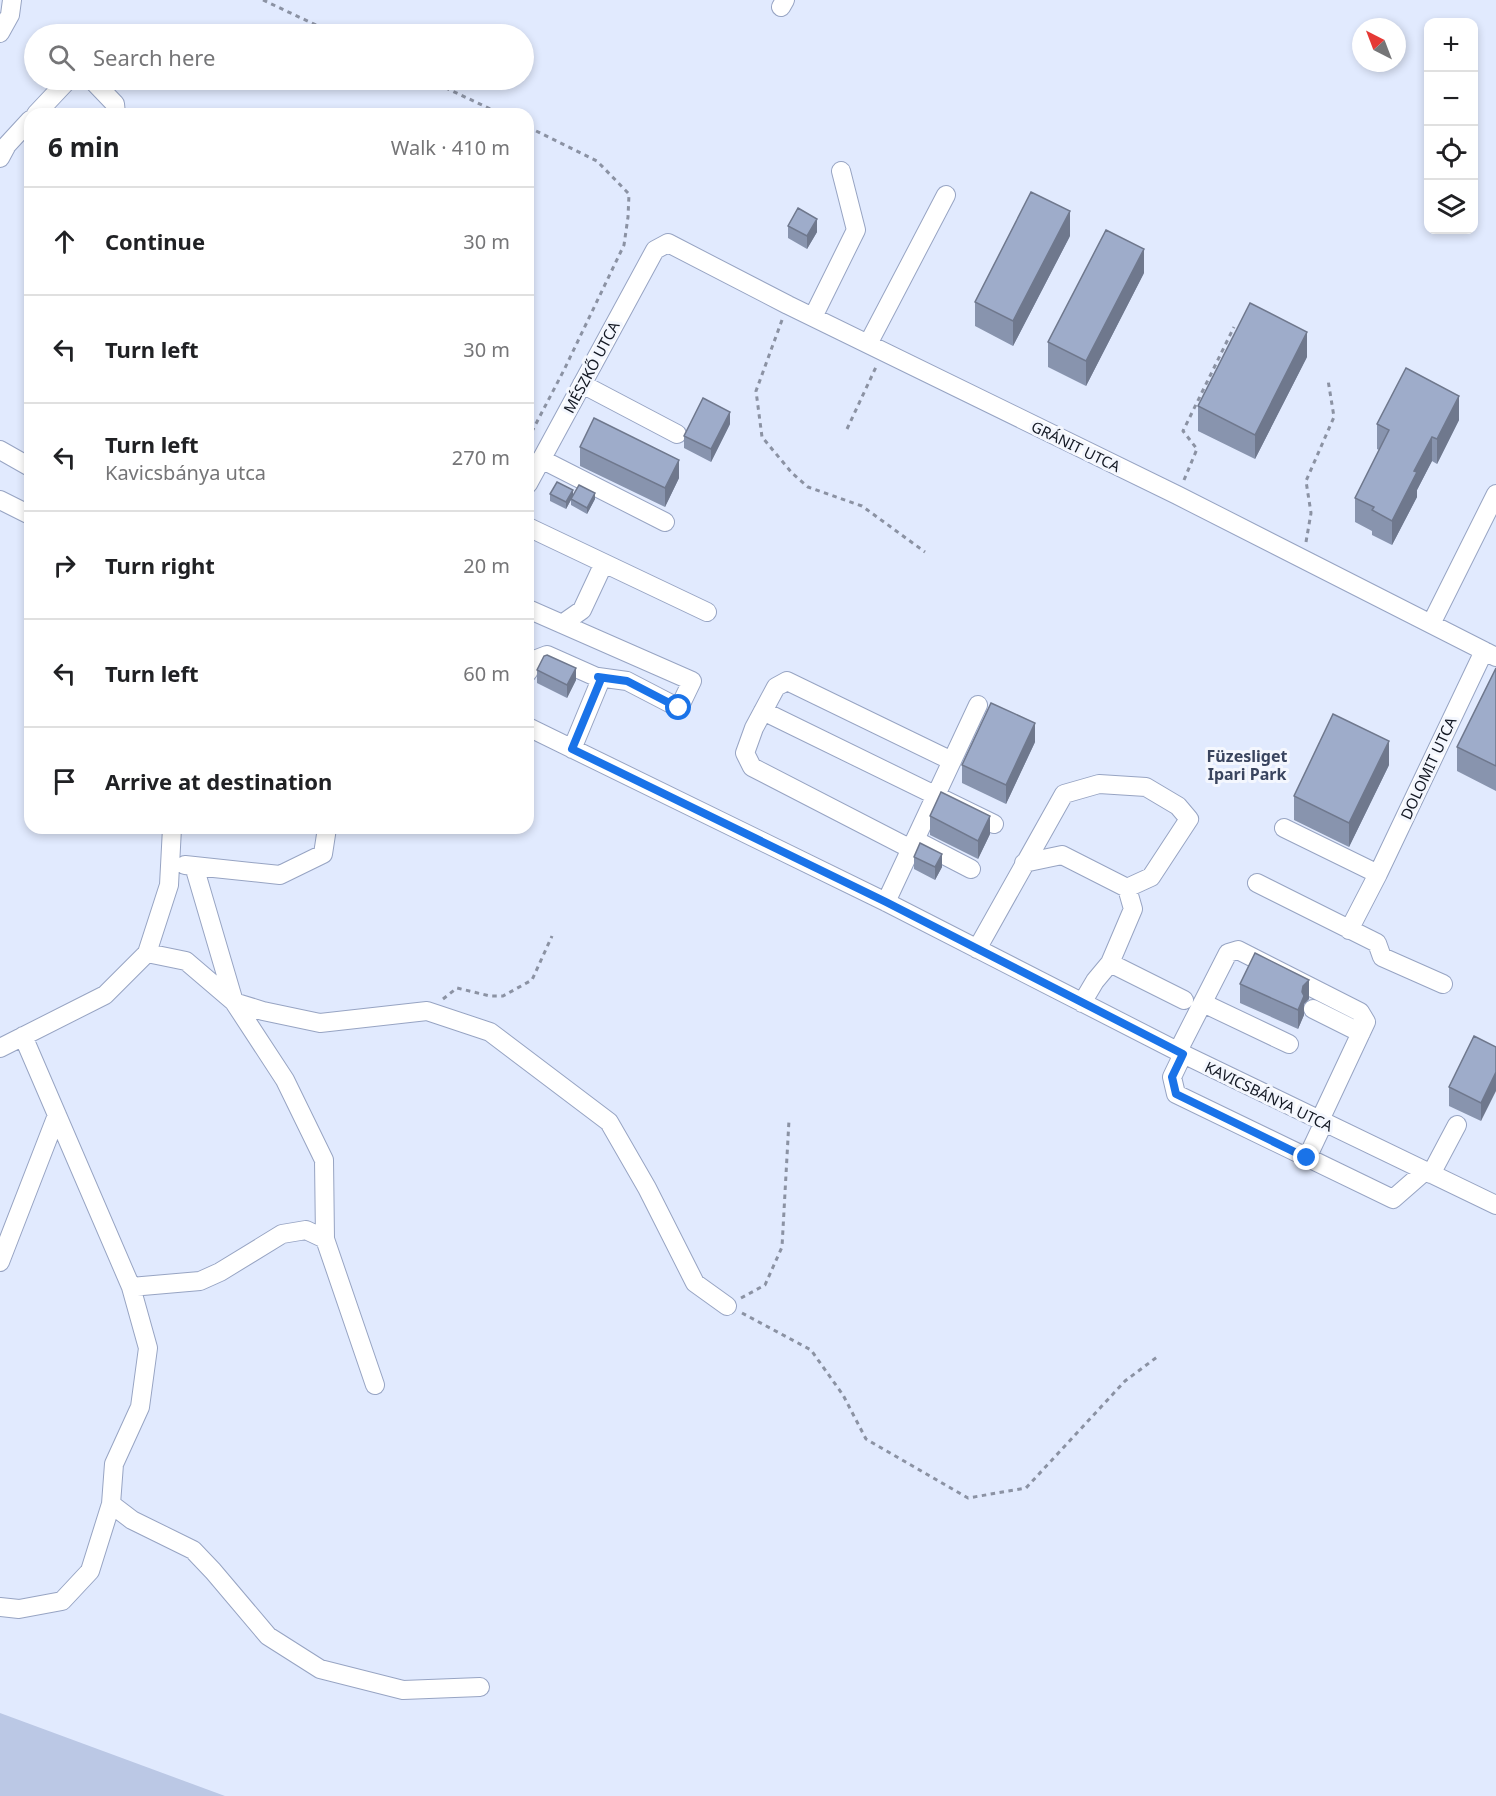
<!DOCTYPE html>
<html lang="en">
<head>
<meta charset="utf-8">
<style>
	:root { --surface:#fff; --page:#f6f6f6; --text:#202124; --muted:#757577; --line:#e0e0e0 }
	body { margin:0; font-family:"Noto Sans",sans-serif; background:var(--page); color:var(--text) }
	.controls { position:absolute; right:18px; top:18px; display:grid; overflow:hidden; border-radius:12px; box-shadow:0 3px 9px #0003 }
	.controls button { width:54px; height:54px; display:grid; place-items:center; padding:0; border:0; border-bottom:2px solid var(--line); background:var(--surface); color:var(--text); font:30px sans-serif }
	.compass { position:absolute; left:1352px; top:18px; width:54px; height:54px; border-radius:50%; background:var(--surface); box-shadow:0 3px 9px #0003; rotate:318deg }
	.stop { position:absolute; width:18px; height:18px; margin:-14px; border:4px solid #1a73e8; border-radius:50%; background:#fff }
	.stop.end { background:#1a73e8; border-color:#fff; box-shadow:0 2px 6px #0008 }
	.list { margin:0; padding:0; list-style:none }
	h2 { display:flex; justify-content:space-between; align-items:center; height:78px; margin:0; padding:0 24px; font-size:26px }
	h2 small { font-size:20px; font-weight:400; color:var(--muted) }
	.list li { display:grid; grid-template-columns:39px 1fr auto; gap:18px; align-items:center; box-sizing:border-box; height:108px; padding:0 24px; border-top:2px solid var(--line) }
	.list b { display:block; font-size:22px; white-space:nowrap }
	.list p { margin:0; font-size:20px; white-space:nowrap; color:var(--muted) }
	.list em { font-size:20px; font-style:normal; color:var(--muted) }
	.icon { flex:none; width:33px; height:33px; fill:none; stroke:currentColor; stroke-width:2; stroke-linecap:round; stroke-linejoin:round }
	.map { position:relative; flex:none; width:1496px; height:1796px; overflow:hidden }
	.search { position:absolute; background:var(--surface); box-shadow:0 3px 9px #0003; left:24px; top:24px; width:510px; height:66px; display:flex; align-items:center; gap:15px; box-sizing:border-box; padding:0 21px; border-radius:33px; color:var(--muted); font-size:22px }
	.panel { position:absolute; background:var(--surface); box-shadow:0 3px 9px #0003; left:24px; top:108px; width:510px; height:726px; border-radius:18px }
	.map>svg:first-child { display:block }
	.green { fill:#bbc8e5 }
	.lines { fill:none; stroke-linecap:round; stroke-linejoin:round }
	.minor-casing { stroke:#97a4c3; stroke-width:20 }
	.path { stroke:#8b92a3; stroke-width:3; stroke-dasharray:4.5 4.5; stroke-linecap:butt }
	.minor { stroke:#fff; stroke-width:18 }
	.wall { fill:#8894ae }
	.shaded-wall { fill:#6f788d }
	.building { fill:#9eacca; stroke:#6f788d; stroke-width:1.5 }
	.route { stroke:#1a73e8; stroke-width:8 }
	.labels { text-anchor:middle; dominant-baseline:central; stroke-width:6; stroke-linejoin:round; paint-order:stroke }
	.street-label { font-size:15px; fill:#131823; stroke:#f4f7fe }
	.neighbourhood-label { font-size:16px; font-weight:bold; fill:#3a455f; stroke:#f4f7fe }
</style>
</head>
<body>
<div class="map">
<svg width="1496" height="1796" viewBox="0 0 1496 1796">
	<rect width="100%" height="100%" fill="#e1eafe"/>
	<!-- green -->
	<path class="green" d="M0 1713 225 1796H0Z"/>
	<g class="lines">
		<!-- minor casing -->
		<g class="minor-casing">
			<path id="minor" d="M781 7 785 0
				M0 33 10 15 12 0
				M92 80 115 104 116 114
				M36 114 68 80
				M0 158 7 145 30 120
				M813 317 856 230 841 171
				M868 344 946 195
				M582 384 677 434
				M0 450 30 467
				M541 459 665 522
				M528 484 655 250 668 243 788 305 1177 495 1496 657
				M0 500 30 515
				M528 527 707 612
				M528 609 692 681 679 708 627 681 598 677
				M562 624 582 610 604 563
				M1431 624 1496 494
				M528 672 534 660 547 655 601 679 572 749
				M763 711 994 824
				M528 727 886 902 1183 1054 1496 1205
				M1284 828 1378 874
				M915 840 971 869
				M911 849 752 767 745 753 754 728 776 687 787 681 952 761
				M1024 863 1062 855 1127 888 1133 909 1110 963
				M185 865 280 875 323 854 327 828
				M194 866 234 1002 285 1080 324 1160 325 1239 375 1385
				M1257 883 1377 943 1382 957 1443 984
				M886 902 978 705
				M1349 930 1378 874 1484 651
				M977 949 1064 794 1099 784 1146 787 1178 806 1189 819 1151 877 1127 888
				M147 953 186 961 234 1002 263 1011 320 1023 427 1011 490 1032 609 1122 647 1188 695 1283 727 1306
				M1082 1003 1095 981 1110 963 1184 1000
				M1203 1003 1289 1044
				M1313 1009 1361 1033
				M23 1036 131 1287 148 1348 140 1407 114 1464 111 1504 132 1520 193 1550 213 1571 268 1636 320 1669 403 1690 480 1687
				M0 1048 105 995 147 953 169 885 172 828
				M1178 1051 1228 953 1238 950 1360 1012 1366 1022 1320 1120
				M1183 1054 1172 1077 1176 1094 1393 1199 1425 1171
				M1307 1158 1324 1122
				M1431 1174 1457 1125
				M0 1262 57 1115
				M131 1287 200 1281 220 1272 282 1234 306 1230 325 1239
				M0 1607 19 1609 62 1601 90 1571 111 1504"/>
		</g>
		<!-- path -->
		<path class="path" d="M263 0 335 34
			M429 80 501 114
			M528 127 597 161 629 194 628 217 624 245 564 370 528 439
			M782 320 756 391 762 437 792 473 808 487 862 506 925 552
			M847 429 876 367
			M1184 480 1197 449 1183 431 1234 327
			M1306 542 1311 513 1306 481 1334 417 1328 380
			M443 999 457 988 490 996H503L532 980 552 936
			M741 1298 765 1285 782 1247 789 1120
			M742 1313 811 1350 843 1395 866 1439 968 1498 1026 1488 1125 1381 1157 1357"/>
		<!-- minor -->
		<use href="#minor" class="minor"/>
	</g>
	<!-- wall -->
	<path class="wall" d="M788 226 817 232 807 249 788 238Z
		M1070 236 1013 346 975 326V302Z
		M1144 273 1086 386 1048 367V342Z
		M1307 357 1255 459 1198 431V406Z
		M1459 420 1437 464 1432 461 1417 490V497L1392 545 1372 535V531L1355 522V498L1379 450 1377 449V424Z
		M730 424 711 462 684 448V436Z
		M580 447 679 478 665 507 580 466Z
		M550 494 573 495 595 499 587 514 571 505V500L566 509 550 501Z
		M1496 668V791L1457 771V747Z
		M537 670 576 680 567 698 537 683Z
		M1035 742 1006 804 962 783V765Z
		M1389 765 1349 847 1294 820V796Z
		M930 816 990 834 978 859 930 835Z
		M914 857 942 867 935 880 914 869Z
		M1240 984 1309 999 1304 1004V1015L1298 1029 1240 1003Z
		M1496 1047 1481 1121 1449 1106V1087Z"/>
	<!-- shaded-wall -->
	<path class="shaded-wall" d="M1070 211V236L1013 346V321Z
		M817 219V232L807 249V236Z
		M1144 249V273L1086 386V361Z
		M1307 332V357L1255 459V435Z
		M1459 396V420L1437 464V439Z
		M730 412V424L711 462V449Z
		M1432 437V461L1417 490V497L1392 545V521L1414 471Z
		M679 460V478L665 507V488Z
		M573 490V496L566 509V502Z
		M595 493V499L587 514V508Z
		M576 668V680L567 698V685Z
		M1035 723V742L1006 804V785Z
		M1389 741V765L1349 847V823Z
		M990 816V834L978 859V841Z
		M942 854V867L935 880V867Z
		M1309 980V999L1304 1004V1015L1298 1029V1010L1303 986Z
		M1496 1072V1091L1481 1121V1103Z"/>
	<!-- building -->
	<path class="building" d="M1031 192 1070 211 1013 321 975 302Z
		M798 208 817 219 807 236 788 226Z
		M1106 230 1144 249 1086 361 1048 342Z
		M1250 303 1307 332 1255 435 1198 406Z
		M1406 368 1459 396 1437 439 1432 437 1414 471 1417 472 1392 521 1372 510 1374 507 1355 498 1389 430 1377 424Z
		M703 398 730 412 711 449 684 436Z
		M594 418 679 460 665 488 580 447Z
		M557 482 573 490 566 502 550 494Z
		M579 485 595 493 587 508 571 499Z
		M547 655 576 668 567 685 537 670 544 656Z
		M1496 668V766L1457 747Z
		M991 703 1035 723 1006 785 962 765Z
		M1333 714 1389 741 1349 823 1294 796Z
		M941 792 990 816 978 841 930 816Z
		M920 843 942 854 935 867 914 857Z
		M1255 953 1309 980 1303 986 1302 992 1304 996 1298 1010 1240 984Z
		M1474 1036 1496 1047V1072L1481 1103 1449 1087Z"/>
	<g class="lines">
		<!-- route -->
		<path class="route" d="M679 708 627 681 598 677 601 679 572 749 886 902 1183 1054 1172 1077 1176 1094 1307 1158"/>
	</g>
	<g class="labels">
		<!-- street labels -->
		<g class="street-label">
			<text transform="translate(591 367) rotate(-62)">MÉSZKŐ UTCA</text>
			<text transform="translate(1076 446) rotate(26)">GRÁNIT UTCA</text>
			<text transform="translate(1428 768) rotate(-65)">DOLOMIT UTCA</text>
			<text transform="translate(1269 1096) rotate(26)">KAVICSBÁNYA UTCA</text>
		</g>
		<!-- neighbourhood labels -->
		<g class="neighbourhood-label">
			<text x="1247" y="756">Füzesliget<tspan x="1247" dy="18">Ipari Park</tspan></text>
		</g>
	</g>
</svg>
<div class="controls">
<button>+</button>
<button>−</button>
<button><svg class="icon" aria-label="locate" viewBox="0 0 24 24"><circle cx="12" cy="12" r="6"/><path d="M12 2v4M12 18v4M2 12h4M18 12h4"/></svg></button>
<button><svg class="icon" aria-label="layers" viewBox="0 0 24 24"><path d="M12 4l9 5-9 5-9-5zM3 14l9 5 9-5"/></svg></button>
</div>
<svg class="compass" viewBox="-18 -18 36 36"><path d="M0-13l5 13h-10z" fill="#e53935"/><path d="M0 13l5-13h-10z" fill="#757577"/></svg>
<div class="stop" style="left:679px;top:708px"></div>
<div class="stop end" style="left:1307px;top:1158px"></div>
<div class="search"><svg class="icon" aria-label="search" viewBox="0 0 24 24"><circle cx="10" cy="10" r="6"/><path d="M15 15l6 6"/></svg>Search here</div>
<section class="panel">
<h2>6 min<small>Walk · 410 m</small></h2>
<ul class="list">
<li><svg class="icon" aria-label="ahead" viewBox="0 0 24 24"><path d="M12 20V5M6 11l6-6 6 6"/></svg><div><b>Continue</b></div><em>30 m</em></li>
<li><svg class="icon" aria-label="left" viewBox="0 0 24 24"><path d="M17 20v-9H6M10 6l-5 5 5 5"/></svg><div><b>Turn left</b></div><em>30 m</em></li>
<li><svg class="icon" aria-label="left" viewBox="0 0 24 24"><path d="M17 20v-9H6M10 6l-5 5 5 5"/></svg><div><b>Turn left</b><p>Kavicsbánya utca</p></div><em>270 m</em></li>
<li><svg class="icon" aria-label="right" viewBox="0 0 24 24"><path d="M7 20v-9h11M14 6l5 5-5 5"/></svg><div><b>Turn right</b></div><em>20 m</em></li>
<li><svg class="icon" aria-label="left" viewBox="0 0 24 24"><path d="M17 20v-9H6M10 6l-5 5 5 5"/></svg><div><b>Turn left</b></div><em>60 m</em></li>
<li><svg class="icon" aria-label="arrive" viewBox="0 0 24 24"><path d="M6 21V4h12l-3 4 3 4H6"/></svg><div><b>Arrive at destination</b></div></li>
</ul>
</section>
</div>
</body>
</html>
